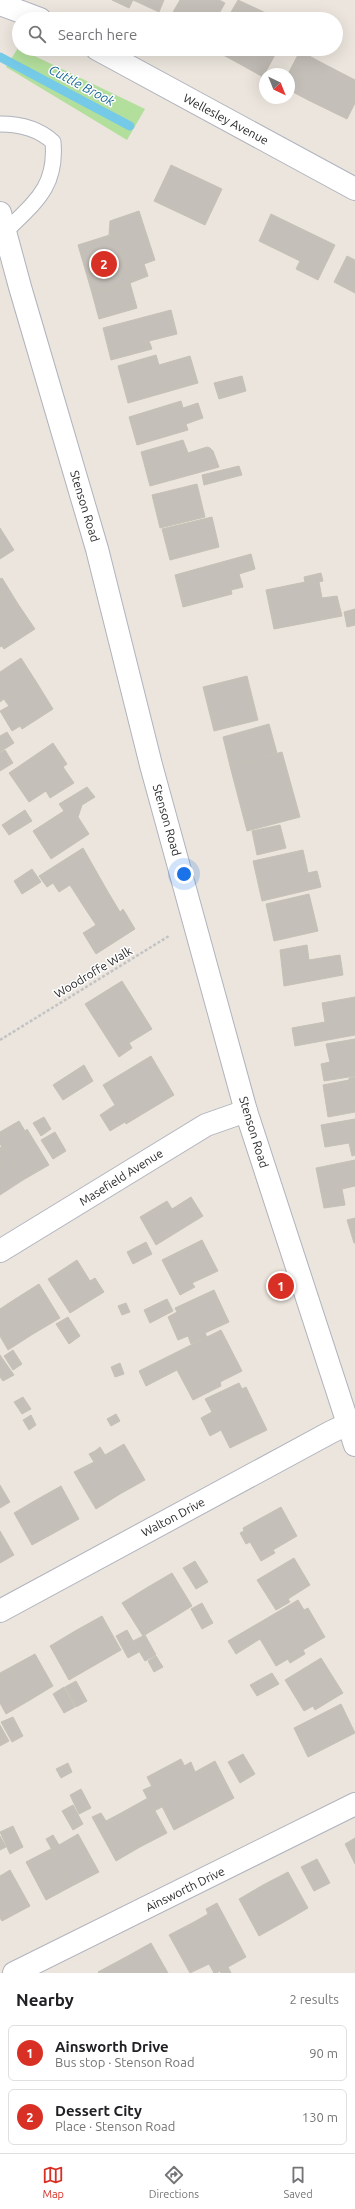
<!DOCTYPE html>
<html lang="en">
<head>
<meta charset="utf-8">
<style>
	:root { --surface:#fff; --page:#f2f2f2; --text:#202124; --muted:#757577; --line:#e0e0e0; --accent:#d93025 }
	body { margin:0; font-family:Ubuntu,sans-serif; background:var(--page); color:var(--text) }
	.compass { position:absolute; left:259px; top:68px; width:36px; height:36px; border-radius:50%; background:var(--surface); box-shadow:0 4px 16px #0002; rotate:137deg }
	.you { position:absolute; left:184px; top:874px; width:14px; height:14px; margin:-10px; border:3px solid #fff; border-radius:50%; background:#1a73e8; box-shadow:0 0 0 6px #1a73e833 }
	.badge { display:grid; place-items:center; width:26px; height:26px; border-radius:50%; background:var(--accent); color:#fff; font-size:13px; font-weight:700 }
	.pin { position:absolute; translate:-50% -50%; border:2px solid #fff; box-shadow:0 1px 4px #0006 }
	.list { margin:0; padding:0; list-style:none }
	h2 { display:flex; justify-content:space-between; align-items:center; height:52px; margin:0; padding:0 16px; font-size:17px }
	h2 small { font-size:13px; font-weight:400; color:var(--muted) }
	.list li { display:grid; grid-template-columns:26px 1fr auto; gap:12px; align-items:center; box-sizing:border-box; height:56px; margin:0 8px 8px; padding:0 8px; border:1px solid var(--line); border-radius:6px }
	.list b { display:block; font-size:15px; white-space:nowrap }
	.list p { margin:0; font-size:13px; white-space:nowrap; color:var(--muted) }
	.list em { font-size:13px; font-style:normal; color:var(--muted) }
	.icon { flex:none; width:22px; height:22px; fill:none; stroke:currentColor; stroke-width:2; stroke-linecap:round; stroke-linejoin:round }
	.map { position:relative; flex:none; width:355px; height:1973px; overflow:hidden }
	.search { position:absolute; background:var(--surface); box-shadow:0 4px 16px #0002; left:12px; right:12px; top:12px; height:44px; display:flex; align-items:center; gap:10px; box-sizing:border-box; padding:0 14px; border-radius:22px; color:var(--muted); font-size:15px }
	.sheet { height:180px; background:var(--surface) }
	nav { display:flex; justify-content:space-around; align-items:center; box-sizing:border-box; height:56px; border-top:1px solid var(--line); background:var(--surface); font-size:11px; color:var(--muted) }
	nav a { display:grid; justify-items:center; gap:2px }
	nav .on { color:var(--accent) }
	.map>svg:first-child { display:block }
	.green { fill:#b3df9c }
	.lines { fill:none; stroke-linecap:round; stroke-linejoin:round }
	.stream { stroke:#75cae8; stroke-width:9 }
	.building { fill:#c4bfb8; stroke:#c6c1b6 }
	.service-casing { stroke:#b0b3bd; stroke-width:17 }
	.minor-casing { stroke:#b0b3bd; stroke-width:24 }
	.tertiary-casing { stroke:#b0b3bd; stroke-width:24 }
	.path { stroke:#c3c3c3; stroke-width:2.5; stroke-dasharray:3 2; stroke-linecap:butt }
	.service { stroke:#fff; stroke-width:15 }
	.minor { stroke:#fff; stroke-width:22 }
	.tertiary { stroke:#fff; stroke-width:22 }
	.labels { text-anchor:middle; dominant-baseline:central; stroke-width:3; stroke-linejoin:round; paint-order:stroke }
	.street-label { font-size:12px; fill:#2a2a2a; stroke:#fff }
	.water-label { font-size:13px; font-style:italic; fill:#146893; stroke:#fff }
</style>
</head>
<body>
<div class="map">
<svg width="355" height="1973" viewBox="0 0 355 1973">
	<rect width="100%" height="100%" fill="#ebe5dd"/>
	<!-- green -->
	<path class="green" d="M18 48 145 109 127 140 6 67Z"/>
	<g class="lines">
		<!-- stream -->
		<path class="stream" d="M0 57 130 126"/>
	</g>
	<!-- building -->
	<path class="building" d="M112 0H133L129 8Z
		M133 0H164L159 12Z
		M180 0H219L225 3 216 19H169Z
		M238 0 266 13 263 19H227Z
		M212 49H246L238 63Z
		M246 49H278L263 77 238 63Z
		M300 51 326 65 308 100 289 90 288 74Z
		M326 65 355 80V103L347 119 308 100Z
		M171 165 222 189 205 225 154 201Z
		M139 211 155 260 144 264 148 276 130 283 116 233 109 235 110 221Z
		M271 214 335 245 318 280 296 269 300 261 259 241Z
		M116 233 130 283 92 293 78 245Z
		M347 256 355 260V293L334 282Z
		M130 283 137 308 99 319 92 293Z
		M171 310 177 334 149 341 152 349 111 360 103 328Z
		M156 355 159 365 190 356 198 383 128 403 118 366Z
		M242 376 246 391 219 399 214 383Z
		M181 401 183 408 198 403 203 418 186 424 188 430 137 445 129 417Z
		M183 440 188 453 207 447 210 448 213 451 219 467 150 486 141 452Z
		M239 466 242 475 204 485 202 475Z
		M197 484 205 517 160 528 152 495Z
		M212 517 219 547 170 560 162 529Z
		M0 528 14 550 0 559Z
		M251 554 255 569 239 574 243 587 231 590 232 594 183 607 175 575Z
		M321 573 323 581 319 582 322 598 337 596 342 616 274 629 266 590 305 582 304 577Z
		M2 578 18 604 0 616V579Z
		M18 604 35 629 4 649 2 646 0 647V616Z
		M355 609V625L347 627 344 612Z
		M21 658 37 683 6 702 4 699 0 702V672Z
		M247 676 258 720 214 731 203 687Z
		M37 683 53 709 22 729 20 726 12 731 0 711 9 706 6 702Z
		M269 724 277 753 230 766 223 737Z
		M7 732 14 743 0 752V736Z
		M53 743 67 764 63 767 74 783 50 798 46 791 29 802 9 773Z
		M5 750 13 763 0 771V753Z
		M282 752 300 817 247 831 230 766Z
		M87 787 95 797 82 805 78 817 89 834 51 859 33 831 64 811 59 804Z
		M25 810 32 821 9 835 2 825Z
		M280 825 286 848 257 855 252 831Z
		M83 848 108 892 84 907 70 885 59 892 53 883 47 887 39 876Z
		M303 850 308 873 317 871 321 887 262 901 253 861Z
		M32 869 41 882 22 894 14 881Z
		M108 892 120 912 123 909 135 929 96 954 83 933 96 925 84 907Z
		M309 894 318 931 274 941 266 904Z
		M307 945 309 960 340 955 343 975 284 986 280 950Z
		M122 981 152 1029 129 1043 132 1048 119 1057 85 1004Z
		M355 997V1035L295 1046 292 1028 325 1022 322 1003Z
		M355 1039V1076L324 1081 321 1064 330 1062 326 1044Z
		M151 1056 174 1095 126 1124 125 1122 110 1131 100 1115 115 1105 103 1085Z
		M84 1065 93 1081 63 1100 53 1085Z
		M355 1077V1112L328 1117 323 1085 349 1080V1078Z
		M44 1117 51 1129 41 1136 33 1123Z
		M355 1119V1155L352 1156 349 1143 325 1147 321 1125Z
		M19 1121 25 1131 27 1129 49 1165 23 1180 0 1144V1132Z
		M55 1132 66 1151 53 1159 41 1140Z
		M2 1146 23 1180 0 1195V1148Z
		M355 1160V1186L342 1189 345 1205 324 1208 316 1168Z
		M191 1197 203 1216 156 1245 140 1217 167 1201 172 1209Z
		M355 1218V1243H354L347 1220Z
		M202 1240 218 1271 192 1283 195 1287 180 1295 162 1260Z
		M146 1242 152 1254 133 1264 127 1252Z
		M77 1260 90 1281 95 1278 104 1292 70 1313 48 1279Z
		M39 1284 60 1318 33 1334 12 1301Z
		M214 1290 229 1322 205 1333 207 1337 191 1344 188 1336 178 1340 168 1317 177 1312 175 1308Z
		M167 1299 173 1311 150 1323 144 1310Z
		M12 1301 33 1334 8 1350 0 1336V1309Z
		M126 1303 130 1312 122 1315 118 1306Z
		M68 1317 80 1336 69 1344 56 1324Z
		M221 1330 242 1371 220 1382 221 1386 193 1400 177 1370 146 1386 139 1371Z
		M13 1350 22 1364 13 1370 4 1356Z
		M0 1355 14 1375 3 1381 0 1377Z
		M120 1363 124 1374 115 1377 111 1367Z
		M239 1383 242 1389 246 1387 267 1430 230 1448 221 1430 210 1436 201 1418 212 1412 205 1399Z
		M23 1397 31 1409 22 1414 14 1402Z
		M116 1414 120 1421 111 1426 107 1419Z
		M31 1415 36 1425 29 1430 23 1420Z
		M124 1444 145 1480 120 1494 95 1451 100 1447 105 1455Z
		M95 1451 120 1494 96 1509 74 1472 94 1462 89 1454Z
		M0 1485 10 1502 0 1508Z
		M61 1486 79 1519 54 1533 36 1500Z
		M36 1500 54 1533 32 1545 14 1513Z
		M281 1507 297 1536 273 1550 275 1553 261 1561 250 1542 246 1544 240 1533 244 1531 243 1528Z
		M0 1531 14 1555 0 1563Z
		M294 1558 310 1585 288 1599 290 1602 276 1610 257 1580Z
		M195 1561 208 1582 196 1589 183 1568Z
		M172 1573 192 1606 168 1621 148 1587Z
		M148 1587 168 1621 143 1636 122 1603Z
		M298 1600 304 1610 308 1608 325 1637 303 1650 305 1654 290 1663 288 1659 276 1666 260 1639 236 1654 228 1641Z
		M202 1603 213 1623 202 1629 191 1609Z
		M102 1616 121 1650 95 1665 75 1631Z
		M127 1630 139 1652 128 1658 116 1636Z
		M75 1631 95 1665 69 1680 50 1646Z
		M145 1635 156 1655 145 1661 133 1641Z
		M35 1654 53 1686 30 1700 11 1667Z
		M156 1656 163 1667 154 1672 148 1661Z
		M321 1658 343 1693 315 1710 313 1706 304 1711 285 1680Z
		M11 1667 30 1700 6 1714 0 1703V1673Z
		M272 1673 279 1684 257 1696 250 1685Z
		M76 1681 87 1701 76 1707 65 1687Z
		M64 1687 75 1707 64 1713 53 1694Z
		M341 1704 355 1733 308 1757 294 1728Z
		M13 1717 23 1736 12 1742 1 1722Z
		M0 1725 9 1741 0 1746Z
		M243 1754 255 1774 240 1783 228 1762Z
		M181 1759 208 1812 174 1830 147 1777Z
		M215 1761 234 1798 208 1812 184 1766 191 1762 195 1772Z
		M68 1763 72 1772 61 1778 56 1769Z
		M152 1786 162 1807 154 1811 143 1790Z
		M81 1789 91 1808 79 1814 70 1795Z
		M148 1798 167 1833 140 1847 121 1813Z
		M73 1805 83 1824 73 1830 62 1811Z
		M101 1813 106 1821 121 1813 140 1847 116 1861 92 1817Z
		M13 1826 23 1847 10 1854 0 1832Z
		M78 1834 99 1872 72 1886 46 1839 53 1835 59 1845Z
		M0 1836 6 1847 0 1850Z
		M355 1838V1864L345 1844Z
		M51 1849 72 1886 46 1900 26 1862Z
		M317 1859 330 1883 314 1891 301 1867Z
		M10 1870 30 1906 2 1921 0 1918V1876Z
		M288 1872 308 1908 284 1922 263 1885Z
		M263 1885 284 1922 259 1936 239 1899Z
		M217 1903 246 1957 228 1967 231 1973H221L194 1922 208 1914 206 1909Z
		M194 1922 220 1971 217 1973H214L209 1964 190 1973 169 1935Z
		M151 1943 168 1973H134L126 1957Z
		M126 1957 134 1973H99L98 1972Z"/>
	<g class="lines">
		<!-- service casing -->
		<g class="service-casing">
			<path id="service" d="M0 124C20 124 38 128 53 142 57 187 35 202 6 231"/>
		</g>
		<!-- minor casing -->
		<g class="minor-casing">
			<path id="minor" d="M0 4 40 19
				M97 49 355 189
				M0 1251 206 1125 246 1111
				M0 1611 331 1432 348 1424
				M14 1973 355 1804"/>
		</g>
		<!-- tertiary casing -->
		<g class="tertiary-casing">
			<path id="tertiary" d="M0 213 20 287 97 549 151 765 246 1111 355 1445"/>
		</g>
		<!-- path -->
		<path class="path" d="M0 1040 169 936"/>
		<!-- service -->
		<use href="#service" class="service"/>
		<!-- minor -->
		<use href="#minor" class="minor"/>
		<!-- tertiary -->
		<use href="#tertiary" class="tertiary"/>
	</g>
	<g class="labels">
		<!-- street labels -->
		<g class="street-label">
			<text transform="translate(226 119) rotate(28)">Wellesley Avenue</text>
			<text transform="translate(85 506) rotate(73)">Stenson Road</text>
			<text transform="translate(167 820) rotate(74)">Stenson Road</text>
			<text transform="translate(93 972) rotate(-31)">Woodroffe Walk</text>
			<text transform="translate(254 1132) rotate(73)">Stenson Road</text>
			<text transform="translate(121 1177) rotate(-32)">Masefield Avenue</text>
			<text transform="translate(173 1517) rotate(-28)">Walton Drive</text>
			<text transform="translate(185 1889) rotate(-26)">Ainsworth Drive</text>
		</g>
		<!-- water labels -->
		<g class="water-label">
			<text transform="translate(82 85) rotate(28)">Cuttle Brook</text>
		</g>
	</g>
</svg>
<svg class="compass" viewBox="-18 -18 36 36"><path d="M0-13l5 13h-10z" fill="#e53935"/><path d="M0 13l5-13h-10z" fill="#757577"/></svg>
<div class="you"></div>
<div class="pin badge" style="left:281px;top:1286px">1</div>
<div class="pin badge" style="left:104px;top:264px">2</div>
<div class="search"><svg class="icon" aria-label="search" viewBox="0 0 24 24"><circle cx="10" cy="10" r="6"/><path d="M15 15l6 6"/></svg>Search here</div>
</div>
<section class="sheet">
<h2>Nearby<small>2 results</small></h2>
<ul class="list">
<li><span class="badge">1</span><div><b>Ainsworth Drive</b><p>Bus stop · Stenson Road</p></div><em>90 m</em></li>
<li><span class="badge">2</span><div><b>Dessert City</b><p>Place · Stenson Road</p></div><em>130 m</em></li>
</ul>
</section>
<nav>
<a class="on"><svg class="icon" aria-label="map" viewBox="0 0 24 24"><path d="M3 6l6-2 6 2 6-2v14l-6 2-6-2-6 2zM9 4v14M15 6v14"/></svg>Map</a>
<a><svg class="icon" aria-label="directions" viewBox="0 0 24 24"><path d="M12 3l9 9-9 9-9-9zM9 14v-3h6M13 9l2 2-2 2"/></svg>Directions</a>
<a><svg class="icon" aria-label="saved" viewBox="0 0 24 24"><path d="M7 4h10v16l-5-4-5 4z"/></svg>Saved</a>
</nav>
</body>
</html>
